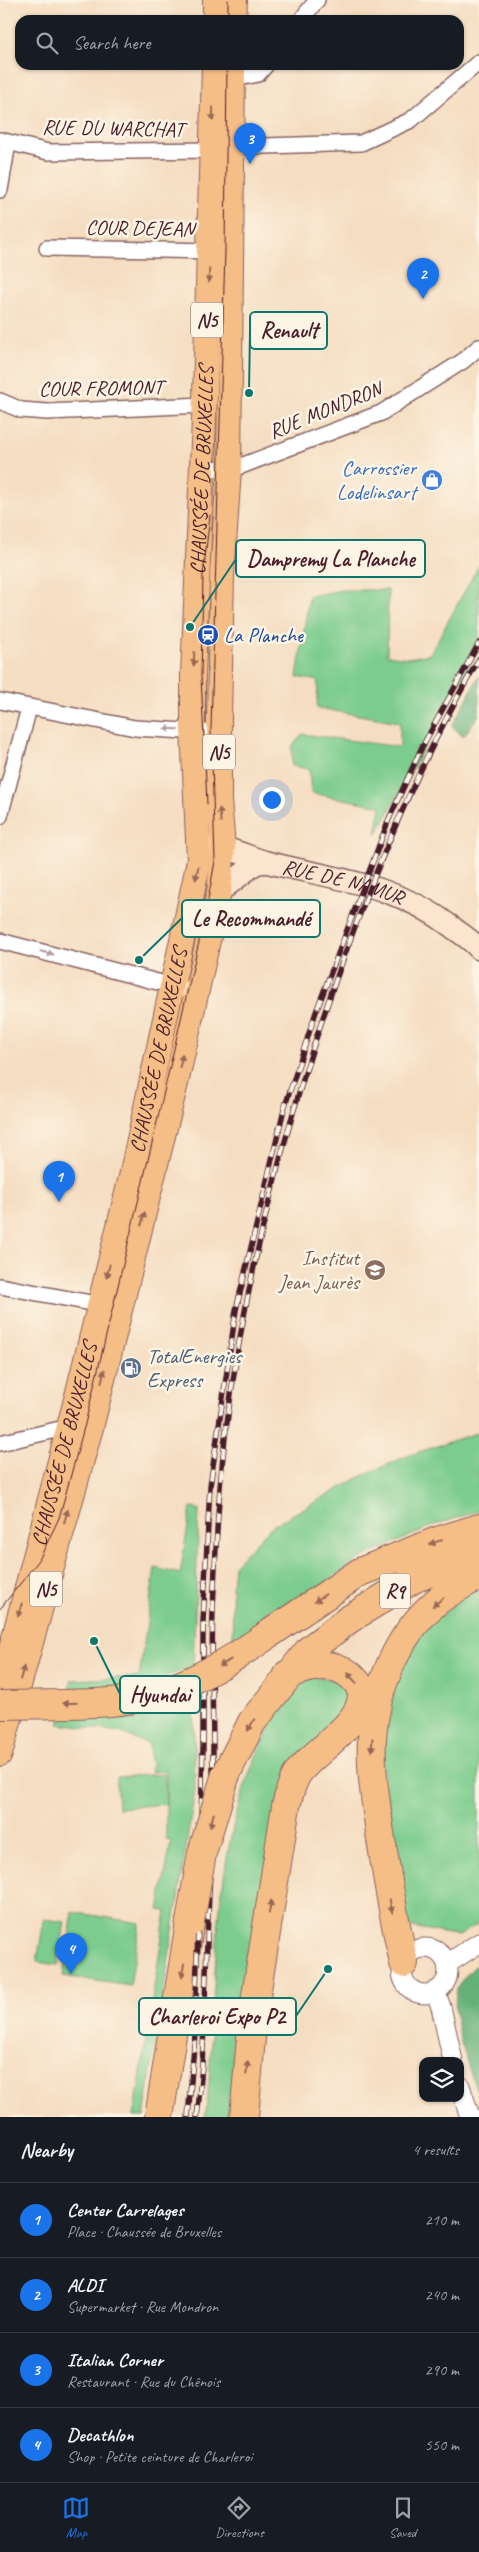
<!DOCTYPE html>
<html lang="en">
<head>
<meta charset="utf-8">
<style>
	:root { --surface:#171b24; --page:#20242c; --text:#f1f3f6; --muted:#9ea1a6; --line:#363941; --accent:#1a73e8 }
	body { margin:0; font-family:Caveat,sans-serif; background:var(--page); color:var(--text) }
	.controls { position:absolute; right:15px; bottom:15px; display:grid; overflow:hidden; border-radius:10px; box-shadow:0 1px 4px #0004 }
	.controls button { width:45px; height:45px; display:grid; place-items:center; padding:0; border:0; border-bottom:1px solid var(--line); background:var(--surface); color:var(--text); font:25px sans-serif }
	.you { position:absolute; left:271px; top:799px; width:18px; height:18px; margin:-12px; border:4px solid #fff; border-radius:50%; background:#1a73e8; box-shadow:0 0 0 8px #1a73e833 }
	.badge { display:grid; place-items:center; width:32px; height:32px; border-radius:50%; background:var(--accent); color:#fff; font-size:16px; font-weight:700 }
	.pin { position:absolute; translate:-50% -41px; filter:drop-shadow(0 1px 2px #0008) }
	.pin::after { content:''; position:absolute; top:26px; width:18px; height:15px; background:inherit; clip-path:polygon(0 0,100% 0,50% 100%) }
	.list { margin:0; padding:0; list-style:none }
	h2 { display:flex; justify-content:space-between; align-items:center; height:65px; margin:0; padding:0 20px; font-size:21px }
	h2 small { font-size:16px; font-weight:400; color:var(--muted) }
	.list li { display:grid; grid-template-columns:32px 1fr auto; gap:15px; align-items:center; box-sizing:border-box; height:75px; padding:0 20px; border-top:1px solid var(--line) }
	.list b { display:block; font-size:19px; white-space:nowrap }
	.list p { margin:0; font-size:16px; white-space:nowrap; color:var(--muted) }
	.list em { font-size:16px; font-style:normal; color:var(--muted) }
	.icon { flex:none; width:28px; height:28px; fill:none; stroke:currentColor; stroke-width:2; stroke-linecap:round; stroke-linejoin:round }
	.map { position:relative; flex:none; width:479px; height:2117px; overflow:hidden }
	.search { position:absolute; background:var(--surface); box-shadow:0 1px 4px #0004; left:15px; right:15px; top:15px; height:55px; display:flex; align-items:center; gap:12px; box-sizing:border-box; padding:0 18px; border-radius:15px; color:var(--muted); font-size:19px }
	.sheet { height:365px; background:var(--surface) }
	nav { display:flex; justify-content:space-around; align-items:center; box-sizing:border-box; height:70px; border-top:1px solid var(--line); background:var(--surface); font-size:14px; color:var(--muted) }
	nav a { display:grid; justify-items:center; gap:2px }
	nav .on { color:var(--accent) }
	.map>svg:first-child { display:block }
	.green { fill:#7bcc8d; stroke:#62765c }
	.forest { fill:#64b078; stroke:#576852 }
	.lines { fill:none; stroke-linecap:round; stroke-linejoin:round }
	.minor-casing { stroke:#866260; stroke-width:18 }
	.tertiary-casing { stroke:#866260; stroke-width:21 }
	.secondary-casing { stroke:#866260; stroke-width:24 }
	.primary-casing { stroke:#866260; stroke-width:26 }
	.motorway-casing { stroke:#866260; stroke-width:30 }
	.minor { stroke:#fff; stroke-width:15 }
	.tertiary { stroke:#fff; stroke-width:19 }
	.secondary { stroke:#fbe5cf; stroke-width:21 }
	.primary { stroke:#f6be87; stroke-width:24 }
	.motorway { stroke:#f6be87; stroke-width:28 }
	.tram { stroke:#4a1f2b; stroke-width:1 }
	.rail-casing { stroke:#4a1f2b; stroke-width:5.5 }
	.rail { stroke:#fcf5e5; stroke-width:4; stroke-dasharray:11; stroke-linecap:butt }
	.motorway-bridge-casing { stroke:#866260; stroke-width:30; stroke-linecap:butt }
	.motorway-bridge { stroke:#f6be87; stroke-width:28 }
	.oneway { fill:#976754 }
	.oneway2 { fill:#ae9aa0 }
	.labels { text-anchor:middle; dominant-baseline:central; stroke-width:5; stroke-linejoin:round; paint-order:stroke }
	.shield { fill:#fcf5e5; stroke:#7f5f63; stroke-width:1 }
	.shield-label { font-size:20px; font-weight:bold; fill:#4a1f2b }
	.street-label { font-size:21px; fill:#4a1f2b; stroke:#fcf5e5 }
	.shop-label { font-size:21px; fill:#366cbe; stroke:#fcf5e5; text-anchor:end }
	.transit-label { font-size:21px; fill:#164399; stroke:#fcf5e5; text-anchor:start }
	.education-label { font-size:21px; fill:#785e54; stroke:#fcf5e5; text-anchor:end }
	.service-label { font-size:21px; fill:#4e5e75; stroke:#fcf5e5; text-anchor:start }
	.leader { fill:none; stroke:#0f766e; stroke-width:2 }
	.callout-dot { fill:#0f766e; stroke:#fcf5e5; stroke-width:2 }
	.callout { fill:#fcf5e5; stroke:#0f766e; stroke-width:2 }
	.callout-label { font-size:22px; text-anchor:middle; font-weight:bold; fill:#4a1f2b }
</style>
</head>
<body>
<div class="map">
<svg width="479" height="2117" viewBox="0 0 479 2117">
	<rect width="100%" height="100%" fill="#fcf5e5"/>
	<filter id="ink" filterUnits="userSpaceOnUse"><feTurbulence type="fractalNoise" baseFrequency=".02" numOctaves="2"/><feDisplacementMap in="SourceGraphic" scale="10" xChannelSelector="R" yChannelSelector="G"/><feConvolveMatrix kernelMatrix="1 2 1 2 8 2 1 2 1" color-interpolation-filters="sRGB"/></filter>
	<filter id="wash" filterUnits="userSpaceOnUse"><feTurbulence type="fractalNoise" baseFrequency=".0096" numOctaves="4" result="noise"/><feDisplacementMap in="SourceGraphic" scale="20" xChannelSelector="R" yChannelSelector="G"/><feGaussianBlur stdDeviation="1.12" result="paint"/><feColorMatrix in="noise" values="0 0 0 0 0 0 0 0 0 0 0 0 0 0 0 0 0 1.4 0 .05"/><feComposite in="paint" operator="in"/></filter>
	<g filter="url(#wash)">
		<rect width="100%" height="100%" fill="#f5ddc1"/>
		<!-- green -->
		<path class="green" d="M479 565V649L376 835 381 806 311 793 309 769 292 766V747L302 734 400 747V722L317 708 318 681 297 677 309 596 342 590H388L387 655 408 658 430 654Z
			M479 1432V1511L435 1525 363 1557 233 1645 232 1588 234 1565 272 1526 362 1476 407 1456Z
			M191 1507 199 1509 193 1667 143 1684 110 1690 71 1691V1680L139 1677 155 1568 180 1574Z
			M479 1585V1923L459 1936 407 1926 383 1772V1727L398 1672 423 1629Z
			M311 1676 348 1682 351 1706 294 1765 238 2117H205C210 2087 210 2056 212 2026 217 1929 221 1816 269 1730 281 1708 292 1691 311 1676Z
			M193 1692 195 1790 144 2117H134L166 1911 159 1910 171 1841 166 1840V1771L151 1772 149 1744 119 1732 59 1724 62 1714Z
			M164 1774 166 1804 118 1808 116 1777Z
			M73 1912 140 1923 130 1986 63 1976Z
			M44 1919 65 1922 58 1965 37 1962Z"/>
		<!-- forest -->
		<path class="forest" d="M479 676V715L463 737 452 726Z
			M479 1963V2097C468 2064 452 2029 456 1994 457 1983 471 1969 479 1963Z"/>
	</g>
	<g filter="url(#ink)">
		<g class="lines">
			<!-- minor casing -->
			<g class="minor-casing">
				<path id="minor" d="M301 20 317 0
					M225 81 258 74 266 65
					M0 140 48 152 213 150 233 147 361 143 411 120 479 62
					M0 190 8 143
					M47 248 216 251
					M0 401 21 410 47 412 204 405
					M201 468 229 469 241 466 381 413 463 361 479 347
					M0 701 135 728 219 733
					M0 816 29 708
					M0 941 196 992
					M0 1286 107 1306
					M0 1443 56 1430 77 1427"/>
			</g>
			<!-- tertiary casing -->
			<g class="tertiary-casing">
				<path id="tertiary" d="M402 1971a23 23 0 1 1 46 0a23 23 0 1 1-46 0Z
					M447 1964 479 1943
					M435 1991 441 2007 453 2061
					M460 2086 470 2117"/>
			</g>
			<!-- secondary casing -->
			<g class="secondary-casing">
				<g id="secondary">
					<path id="s1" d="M207 846C228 846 246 856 266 862 333 879 395 883 452 927 461 934 472 940 479 949"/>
					<path d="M219 892 255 864 266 862"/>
				</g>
			</g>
			<!-- primary casing -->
			<g class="primary-casing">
				<g id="primary">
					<path d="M215 20V0"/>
					<path d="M234 20 235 0"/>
					<path id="s2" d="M0 1691 78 1392 131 1177 199 861 193 730V675L205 396 214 65"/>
					<path d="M0 1754 92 1424 177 1079 219 892 223 847 219 800V715L222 575 229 469 233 65"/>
				</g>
			</g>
			<!-- motorway casing -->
			<g class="motorway-casing">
				<path id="motorway" d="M266 1636 360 1572 437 1541 479 1528
					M226 1774 252 1722 309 1650 348 1620 415 1578 479 1555
					M404 1963C394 1920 387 1877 380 1833 376 1802 370 1770 372 1738 375 1690 397 1636 434 1604 447 1592 464 1584 479 1576
					M159 2117 190 1922
					M244 2117 253 2015 286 1806C289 1795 291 1783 298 1773 313 1750 391 1708 350 1675 331 1660 309 1667 288 1674"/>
			</g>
			<!-- minor -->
			<use href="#minor" class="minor"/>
			<!-- tertiary -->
			<use href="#tertiary" class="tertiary"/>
			<!-- secondary -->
			<use href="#secondary" class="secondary"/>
			<!-- primary -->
			<use href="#primary" class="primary"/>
			<!-- motorway -->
			<use href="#motorway" class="motorway"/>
			<!-- tram -->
			<path class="tram" d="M228 20V0
				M207 804 201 676 203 575 210 515
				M0 1609 39 1560 59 1518 85 1424 153 1139 205 916 215 861 211 729 225 251 227 65"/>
			<!-- rail casing -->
			<g class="rail-casing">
				<path id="rail" d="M188 2117 195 2034 203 1747V1622L210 1486 236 1310 284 1109 316 1012 389 819 422 747 479 643
					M197 2117C204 2060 205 2001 207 1943 209 1883 213 1823 213 1762 213 1712 211 1661 213 1611 216 1543 219 1475 229 1408 250 1253 292 1101 345 954 382 852 424 753 479 659"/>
			</g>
			<!-- rail -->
			<use href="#rail" class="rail"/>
			<!-- motorway-bridge casing -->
			<g class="motorway-bridge-casing">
				<path id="motorway-bridge" d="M0 1705C37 1704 74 1705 110 1702 169 1698 219 1669 266 1636
					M190 1922 202 1853 226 1774"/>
			</g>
			<!-- motorway-bridge -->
			<use href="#motorway-bridge" class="motorway-bridge"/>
		</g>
		<!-- one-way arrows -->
		<defs><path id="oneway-solid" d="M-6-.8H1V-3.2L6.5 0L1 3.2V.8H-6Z" transform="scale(1.25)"/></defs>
		<g class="oneway">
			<use href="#oneway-solid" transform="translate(213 114) rotate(91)"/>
			<use href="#oneway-solid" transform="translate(209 276) rotate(92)"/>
			<use href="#oneway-solid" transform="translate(194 659) rotate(92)"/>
			<use href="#oneway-solid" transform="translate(220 815) rotate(-95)"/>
			<use href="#oneway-solid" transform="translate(197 873) rotate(102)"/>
			<use href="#oneway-solid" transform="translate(181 1061) rotate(-78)"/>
			<use href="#oneway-solid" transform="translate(143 1219) rotate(-76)"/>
			<use href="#oneway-solid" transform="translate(108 1271) rotate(104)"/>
			<use href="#oneway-solid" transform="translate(103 1376) rotate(-76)"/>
			<use href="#oneway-solid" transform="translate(66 1516) rotate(-74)"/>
			<use href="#oneway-solid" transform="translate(436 1542) rotate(160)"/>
			<use href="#oneway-solid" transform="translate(320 1598) rotate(145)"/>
			<use href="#oneway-solid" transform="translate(438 1602) rotate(143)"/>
			<use href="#oneway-solid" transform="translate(20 1610) rotate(105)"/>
			<use href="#oneway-solid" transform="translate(225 1663) rotate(149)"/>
			<use href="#oneway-solid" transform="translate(22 1673) rotate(-74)"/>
			<use href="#oneway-solid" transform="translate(352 1678) rotate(-132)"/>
			<use href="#oneway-solid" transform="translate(70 1703) rotate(179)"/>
			<use href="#oneway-solid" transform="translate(251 1725) rotate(120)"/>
			<use href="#oneway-solid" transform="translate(372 1745) rotate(93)"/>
			<use href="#oneway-solid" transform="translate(212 1820) rotate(105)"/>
			<use href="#oneway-solid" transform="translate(391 1906) rotate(79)"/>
			<use href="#oneway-solid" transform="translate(270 1907) rotate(-81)"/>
			<use href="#oneway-solid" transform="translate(183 1970) rotate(99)"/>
			<use href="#oneway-solid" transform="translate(247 2068) rotate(-84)"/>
		</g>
		<g class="oneway2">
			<use href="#oneway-solid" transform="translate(171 729) rotate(-179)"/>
			<use href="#oneway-solid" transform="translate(47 953) rotate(15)"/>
		</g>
	</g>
	<!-- icons -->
	<defs>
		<g id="shop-disc" transform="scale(1.125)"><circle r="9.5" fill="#3f7fe0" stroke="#fcf5e5"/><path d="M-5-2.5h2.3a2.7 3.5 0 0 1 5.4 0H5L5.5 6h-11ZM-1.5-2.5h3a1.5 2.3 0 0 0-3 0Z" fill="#fff"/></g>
		<g id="station-disc" transform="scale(1.125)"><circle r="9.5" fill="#1a4fb4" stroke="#fcf5e5"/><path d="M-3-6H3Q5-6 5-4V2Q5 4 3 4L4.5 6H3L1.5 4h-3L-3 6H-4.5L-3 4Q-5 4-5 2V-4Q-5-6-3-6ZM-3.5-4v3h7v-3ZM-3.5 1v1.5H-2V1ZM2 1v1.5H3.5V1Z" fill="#fff"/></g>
		<g id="school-disc" transform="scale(1.125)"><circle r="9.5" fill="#8d6e63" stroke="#fcf5e5"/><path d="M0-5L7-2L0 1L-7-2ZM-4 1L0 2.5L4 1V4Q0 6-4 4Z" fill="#fff"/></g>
		<g id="fuel-disc" transform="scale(1.125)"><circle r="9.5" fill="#5c6f8a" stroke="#fcf5e5"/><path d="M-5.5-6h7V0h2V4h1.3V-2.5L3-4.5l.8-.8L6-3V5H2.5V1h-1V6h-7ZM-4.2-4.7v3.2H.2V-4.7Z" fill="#fff"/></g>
	</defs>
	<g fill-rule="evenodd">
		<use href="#shop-disc" x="432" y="480"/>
		<use href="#station-disc" x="208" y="635"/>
		<use href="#school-disc" x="375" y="1270"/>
		<use href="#fuel-disc" x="131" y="1368"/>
	</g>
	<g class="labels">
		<!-- shield labels -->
		<g class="shield">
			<rect x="191" y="302.5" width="32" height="35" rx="4"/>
			<rect x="203" y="734.5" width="32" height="35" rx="4"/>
			<rect x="30" y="1571.5" width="32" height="35" rx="4"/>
			<rect x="380" y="1573.5" width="30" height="35" rx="4"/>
		</g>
		<g class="shield-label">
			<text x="207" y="320">N5</text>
			<text x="219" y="752">N5</text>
			<text x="46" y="1589">N5</text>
			<text x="395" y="1591">R9</text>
		</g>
		<!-- street labels -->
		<g class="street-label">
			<text transform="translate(113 128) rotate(1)">RUE DU WARCHAT</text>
			<text transform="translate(140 228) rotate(1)">COUR DEJEAN</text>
			<text transform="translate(101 388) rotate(-1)">COUR FROMONT</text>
			<text transform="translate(325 410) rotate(-22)">RUE MONDRON</text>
			<text stroke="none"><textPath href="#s2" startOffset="1245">CHAUSSÉE DE BRUXELLES</textPath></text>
			<text stroke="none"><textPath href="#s1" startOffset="141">RUE DE NAMUR</textPath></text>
			<text stroke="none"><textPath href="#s2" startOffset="660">CHAUSSÉE DE BRUXELLES</textPath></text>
			<text stroke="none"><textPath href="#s2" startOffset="255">CHAUSSÉE DE BRUXELLES</textPath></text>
		</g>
		<!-- shop labels -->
		<g class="shop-label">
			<text x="416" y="468">Carrossier<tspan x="416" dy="24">Lodelinsart</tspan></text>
		</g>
		<!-- transit labels -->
		<g class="transit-label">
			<text x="224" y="635">La Planche</text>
		</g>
		<!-- education labels -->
		<g class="education-label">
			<text x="359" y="1258">Institut<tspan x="359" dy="24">Jean Jaurès</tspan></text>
		</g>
		<!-- service labels -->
		<g class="service-label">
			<text x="147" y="1356">TotalEnergies<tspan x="147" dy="24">Express</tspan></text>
		</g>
	</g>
	<!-- callouts -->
	<path class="leader" d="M249 393L250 330M190 627L236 559M139 960L182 918M94 1641L120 1694M328 1969L296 2016"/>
	<g class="callout-dot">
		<circle cx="249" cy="393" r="5"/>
		<circle cx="190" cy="627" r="5"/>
		<circle cx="139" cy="960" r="5"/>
		<circle cx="94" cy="1641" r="5"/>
		<circle cx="328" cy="1969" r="5"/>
	</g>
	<g class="callout">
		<rect x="250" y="312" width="77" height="37" rx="5"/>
		<rect x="236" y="540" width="189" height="37" rx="5"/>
		<rect x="182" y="900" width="138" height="37" rx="5"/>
		<rect x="120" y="1676" width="80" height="37" rx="5"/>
		<rect x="139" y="1998" width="157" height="37" rx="5"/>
	</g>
	<g class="callout-label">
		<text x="289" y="338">Renault</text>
		<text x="331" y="566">Dampremy La Planche</text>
		<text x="251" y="926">Le Recommandé</text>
		<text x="160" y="1702">Hyundai</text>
		<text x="217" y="2024">Charleroi Expo P2</text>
	</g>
</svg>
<div class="controls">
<button><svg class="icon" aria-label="layers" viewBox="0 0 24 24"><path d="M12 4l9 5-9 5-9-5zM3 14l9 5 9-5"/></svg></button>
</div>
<div class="you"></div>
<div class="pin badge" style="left:59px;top:1202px">1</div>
<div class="pin badge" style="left:423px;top:299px">2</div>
<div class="pin badge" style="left:250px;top:164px">3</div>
<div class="pin badge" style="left:71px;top:1974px">4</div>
<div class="search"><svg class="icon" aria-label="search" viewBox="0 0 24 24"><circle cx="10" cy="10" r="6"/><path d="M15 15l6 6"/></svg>Search here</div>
</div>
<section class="sheet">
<h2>Nearby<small>4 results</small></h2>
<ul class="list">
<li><span class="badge">1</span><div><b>Center Carrelages</b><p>Place · Chaussée de Bruxelles</p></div><em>210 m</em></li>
<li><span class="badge">2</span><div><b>ALDI</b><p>Supermarket · Rue Mondron</p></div><em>240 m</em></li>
<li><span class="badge">3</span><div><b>Italian Corner</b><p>Restaurant · Rue du Chênois</p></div><em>290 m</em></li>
<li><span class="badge">4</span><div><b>Decathlon</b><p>Shop · Petite ceinture de Charleroi</p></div><em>550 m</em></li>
</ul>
</section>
<nav>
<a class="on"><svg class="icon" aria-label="map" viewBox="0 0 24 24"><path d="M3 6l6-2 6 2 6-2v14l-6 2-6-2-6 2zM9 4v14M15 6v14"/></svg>Map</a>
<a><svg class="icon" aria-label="directions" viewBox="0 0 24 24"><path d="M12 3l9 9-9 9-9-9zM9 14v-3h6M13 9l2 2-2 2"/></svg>Directions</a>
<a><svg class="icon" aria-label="saved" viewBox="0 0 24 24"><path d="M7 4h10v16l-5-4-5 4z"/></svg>Saved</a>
</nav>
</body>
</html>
